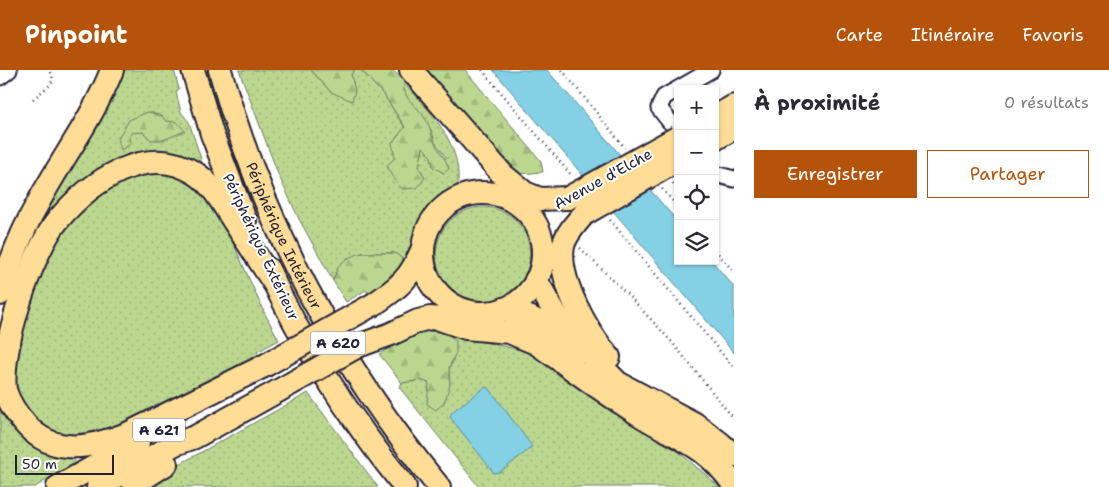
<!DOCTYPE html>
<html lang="fr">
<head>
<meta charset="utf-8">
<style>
	:root { --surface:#fff; --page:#f7f7f7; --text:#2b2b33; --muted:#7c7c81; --line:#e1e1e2; --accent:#b45309 }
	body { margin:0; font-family:"Shantell Sans",sans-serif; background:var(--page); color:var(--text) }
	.controls { position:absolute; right:15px; top:15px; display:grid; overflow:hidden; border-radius:0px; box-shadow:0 1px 4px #0004 }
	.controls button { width:45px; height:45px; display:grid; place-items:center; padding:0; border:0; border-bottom:1px solid var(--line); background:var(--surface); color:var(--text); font:25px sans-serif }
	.scale { position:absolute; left:15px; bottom:12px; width:99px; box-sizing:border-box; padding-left:5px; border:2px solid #22223b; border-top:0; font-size:14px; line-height:18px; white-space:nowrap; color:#22223b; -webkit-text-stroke:4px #fff; paint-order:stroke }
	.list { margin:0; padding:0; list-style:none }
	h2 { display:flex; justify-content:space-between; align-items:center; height:65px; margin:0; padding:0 20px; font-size:21px }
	h2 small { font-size:16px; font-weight:400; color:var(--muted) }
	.actions { display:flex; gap:10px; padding:15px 20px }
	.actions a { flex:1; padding:11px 0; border:1px solid var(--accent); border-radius:0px; text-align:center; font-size:18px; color:var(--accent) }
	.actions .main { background:var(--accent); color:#fff }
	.icon { flex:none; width:28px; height:28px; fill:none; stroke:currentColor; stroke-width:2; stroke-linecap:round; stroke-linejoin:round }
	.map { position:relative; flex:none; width:734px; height:417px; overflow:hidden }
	header { display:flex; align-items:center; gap:30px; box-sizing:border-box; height:70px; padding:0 25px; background:var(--accent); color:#fff }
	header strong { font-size:24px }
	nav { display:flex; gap:28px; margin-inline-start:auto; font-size:18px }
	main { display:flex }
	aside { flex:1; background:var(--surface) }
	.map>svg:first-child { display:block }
	.grass { fill:url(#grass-dots); stroke:#6e7c65 }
	.forest { fill:url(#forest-firs); stroke:#6e7c65 }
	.water { fill:#84d0e4; stroke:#5d8aa0 }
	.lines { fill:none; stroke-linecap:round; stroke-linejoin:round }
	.minor-casing { stroke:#22223b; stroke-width:19 }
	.highway-casing { stroke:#22223b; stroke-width:26 }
	.path { stroke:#22223b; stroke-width:2.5; stroke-dasharray:1 4; stroke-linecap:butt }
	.minor { stroke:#fff; stroke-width:15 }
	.highway { stroke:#ffdd96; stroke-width:22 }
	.highway-bridge-casing { stroke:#22223b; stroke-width:26; stroke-linecap:butt }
	.highway-bridge { stroke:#ffdd96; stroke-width:22 }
	.labels { text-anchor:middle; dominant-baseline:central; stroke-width:4; stroke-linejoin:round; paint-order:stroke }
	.shield { fill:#fff; stroke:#646476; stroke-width:1 }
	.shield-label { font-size:14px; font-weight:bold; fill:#22223b }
	.street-label { font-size:15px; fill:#22223b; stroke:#fff }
</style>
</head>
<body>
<header>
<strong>Pinpoint</strong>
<nav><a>Carte</a><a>Itinéraire</a><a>Favoris</a></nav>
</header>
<main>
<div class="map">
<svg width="734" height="417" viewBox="0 0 734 417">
	<defs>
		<pattern id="grass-dots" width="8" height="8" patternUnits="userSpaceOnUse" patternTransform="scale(1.25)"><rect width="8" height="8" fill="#bbd78f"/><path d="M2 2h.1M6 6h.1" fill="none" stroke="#a0b87c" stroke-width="1.8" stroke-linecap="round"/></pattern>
		<pattern id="forest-firs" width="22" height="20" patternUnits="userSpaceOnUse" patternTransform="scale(1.25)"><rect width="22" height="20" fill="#bbd78f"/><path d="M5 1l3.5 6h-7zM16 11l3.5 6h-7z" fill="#a0b87c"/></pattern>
	</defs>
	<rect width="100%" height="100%" fill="#fff"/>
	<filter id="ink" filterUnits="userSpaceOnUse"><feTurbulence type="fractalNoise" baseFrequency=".02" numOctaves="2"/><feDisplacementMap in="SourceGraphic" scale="10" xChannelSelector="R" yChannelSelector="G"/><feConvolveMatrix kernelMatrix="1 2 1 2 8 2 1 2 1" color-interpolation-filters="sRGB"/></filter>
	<g filter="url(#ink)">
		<!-- grass -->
		<path class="grass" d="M123 0H174L179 19 176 22 181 42 189 52 202 92 86 112 0 279V257L14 212 32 169 44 142 108 34Z
			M239 0H311L331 22 355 21 351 4 355 0H361L384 25 405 58 392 73 419 97 423 76 431 87 446 88 435 72 432 62 424 47 408 30 403 21 404 12C429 41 461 71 458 113 449 126 433 132 424 146 415 159 412 176 405 191L395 183H362L337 199 333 211 299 149 278 104Z
			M158 102 175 104 198 115 225 155 264 242 279 270 257 282 258 285 160 340 82 369 49 361 27 341 19 328 16 317 14 301 19 263 49 181 74 146 123 108Z
			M436 184a47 47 0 1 1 94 0a47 47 0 1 1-94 0Z
			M448 264 534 283 604 335 673 377 720 417H479L399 317 402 313 420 310 450 315 449 299 453 291 455 271Z
			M0 321 74 384 75 393 35 417H0Z
			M308 323 378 417H152L167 401Z"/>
		<!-- forest -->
		<path class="forest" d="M311 0H355L351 4 355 21 352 31 331 22Z
			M361 0H393L404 12C403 31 416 34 425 48 430 56 431 63 434 71 438 81 446 88 449 99L444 103 433 97 431 87 423 77 419 97 425 108 417 118 402 119 391 105 387 95 395 88 392 73 405 57 384 25Z
			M425 0H465L541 91 543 102 520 104Z
			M148 42 162 46 166 51 177 52 185 61 163 70H151L143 62 131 63 129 75 121 80 118 68 129 50Z
			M362 183H395L405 191C398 208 383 214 368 223L366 220 346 232 333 211C339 191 343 189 362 183Z
			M424 260 448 264 456 271V282L449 298 450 315 444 333 436 340 427 334 429 313 420 310 402 313 379 284Z"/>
		<!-- water -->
		<path class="water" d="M493 0H547L678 152V191H712L734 217V283Z
			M485 317 489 318 531 375V378L500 402 494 403 450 347 452 342Z"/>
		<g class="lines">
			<!-- minor casing -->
			<g class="minor-casing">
				<path id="minor" d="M0 7 9 0
					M670 52 659 38 664 27 711 0
					M715 104 734 109"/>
			</g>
			<!-- highway casing -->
			<g class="highway-casing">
				<g id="highway">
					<path d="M193 0 212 64 245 150"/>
					<path id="s1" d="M220 0C262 152 339 296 439 417"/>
					<path d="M411 0 503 105 525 123 540 129 568 128"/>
					<path d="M715 47 734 36"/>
					<path d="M715 69 734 58"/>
					<circle cx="483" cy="183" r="60"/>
					<path d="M584 144C576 153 566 164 563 176 557 209 588 263 609 287"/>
					<path d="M268 199C303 277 352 351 405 417"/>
					<path d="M536 210 557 246 583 278 618 313 695 354 720 373 734 386"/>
					<path d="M0 224C10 192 21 162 38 133 62 88 93 48 112 0"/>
					<path d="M374 234C401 216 410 208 423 178"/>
					<path d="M504 239C515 242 527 245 537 251 551 260 561 276 572 288"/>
					<path d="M358 276 391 264 418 251 430 248 440 249 466 258 509 262 536 273C570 297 604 323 640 345 679 369 706 375 734 415"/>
					<path d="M264 296 127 364C92 377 55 387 26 355 17 345 9 333 5 320 0 278 31 183 58 150 90 112 146 72 195 103 213 114 223 135 235 153 248 173 261 193 274 213"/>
					<path d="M58 417 138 372"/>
					<path d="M98 417 175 374 195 367 278 321"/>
					<path d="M134 417 144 408 166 394"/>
				</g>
			</g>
			<!-- path -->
			<path class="path" d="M482 0 572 106
				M562 0 625 78
				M33 29 50 15 53 9 50 0
				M673 113 678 119
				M662 119 678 137
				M610 150 734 298
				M580 178 629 226 671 271 734 349
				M715 180 734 202"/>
			<!-- minor -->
			<use href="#minor" class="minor"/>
			<!-- highway -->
			<use href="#highway" class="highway"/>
			<!-- highway-bridge casing -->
			<g class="highway-bridge-casing">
				<path id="highway-bridge" d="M568 128 678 67
					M584 144 678 90
					M264 296 374 234
					M278 321 358 276"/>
			</g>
			<!-- highway-bridge -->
			<use href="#highway-bridge" class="highway-bridge"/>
		</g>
	</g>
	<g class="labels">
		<!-- shield labels -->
		<g class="shield">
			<rect x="310.5" y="261.5" width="55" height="23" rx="4"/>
			<rect x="133" y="348.5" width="52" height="23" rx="4"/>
		</g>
		<g class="shield-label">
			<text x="338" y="273">A 620</text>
			<text x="159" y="360">A 621</text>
		</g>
		<!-- street labels -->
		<g class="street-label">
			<text transform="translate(603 109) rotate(-29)">Avenue d'Elche</text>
			<text stroke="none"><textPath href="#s1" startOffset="178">Périphérique Intérieur</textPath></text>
			<text transform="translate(261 177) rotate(65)">Périphérique Extérieur</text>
		</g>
	</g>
</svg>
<div class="controls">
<button>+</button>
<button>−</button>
<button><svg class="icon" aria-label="locate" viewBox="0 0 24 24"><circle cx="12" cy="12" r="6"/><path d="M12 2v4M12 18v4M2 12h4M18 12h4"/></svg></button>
<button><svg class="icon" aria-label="layers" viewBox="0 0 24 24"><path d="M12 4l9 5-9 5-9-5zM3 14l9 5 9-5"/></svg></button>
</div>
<div class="scale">50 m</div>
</div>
<aside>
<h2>À proximité<small>0 résultats</small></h2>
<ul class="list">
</ul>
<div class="actions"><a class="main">Enregistrer</a><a>Partager</a></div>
</aside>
</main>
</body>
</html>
